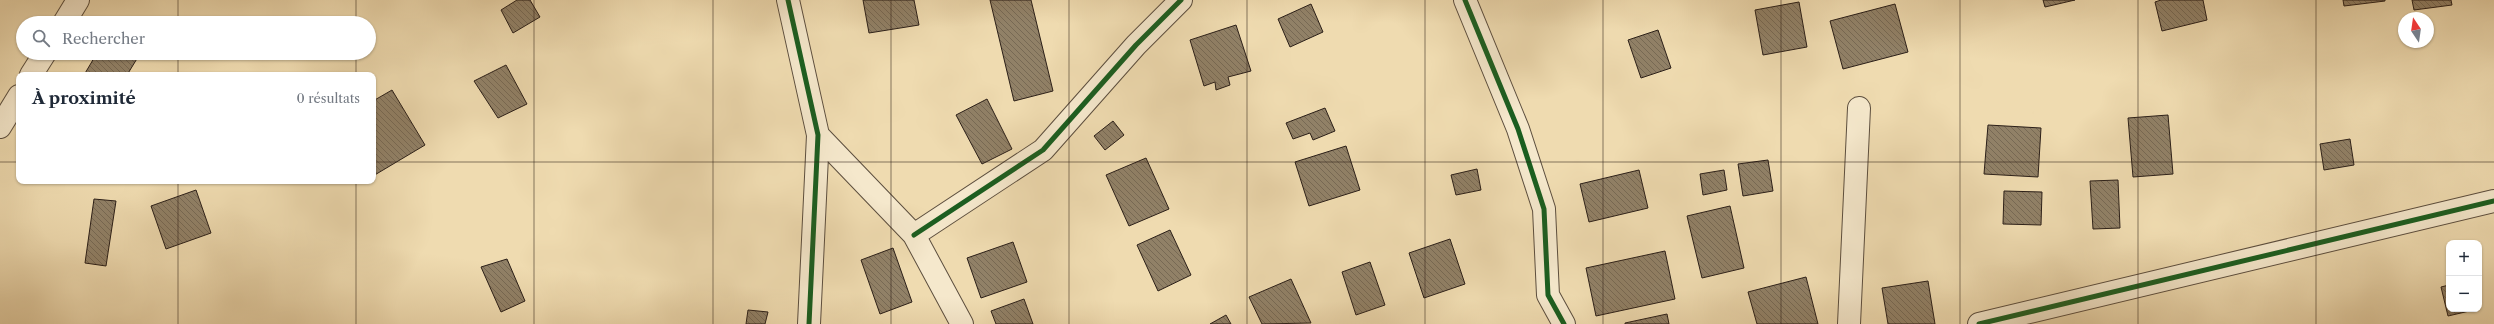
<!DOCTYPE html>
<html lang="fr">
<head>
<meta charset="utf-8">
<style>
	:root { --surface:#fff; --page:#f6f6f7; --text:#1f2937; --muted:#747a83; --line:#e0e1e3 }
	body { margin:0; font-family:"Libre Caslon Text",serif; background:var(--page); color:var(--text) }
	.controls { position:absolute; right:12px; bottom:12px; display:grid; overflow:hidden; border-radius:8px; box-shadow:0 1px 3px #0004 }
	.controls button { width:36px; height:36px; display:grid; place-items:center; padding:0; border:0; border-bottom:1px solid var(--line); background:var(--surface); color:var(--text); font:20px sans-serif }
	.compass { position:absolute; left:2398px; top:12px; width:36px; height:36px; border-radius:50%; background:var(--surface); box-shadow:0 1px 3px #0004; rotate:347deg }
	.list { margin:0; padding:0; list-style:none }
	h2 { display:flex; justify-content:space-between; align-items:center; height:52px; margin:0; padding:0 16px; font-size:17px }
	h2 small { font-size:13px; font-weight:400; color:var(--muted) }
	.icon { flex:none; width:22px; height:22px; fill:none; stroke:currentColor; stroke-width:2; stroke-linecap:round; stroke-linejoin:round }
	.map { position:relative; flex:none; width:2494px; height:324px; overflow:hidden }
	.search { position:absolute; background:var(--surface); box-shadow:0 1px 3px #0004; left:16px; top:16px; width:360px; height:44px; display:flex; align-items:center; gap:10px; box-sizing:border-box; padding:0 14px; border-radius:22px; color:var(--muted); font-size:15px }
	.panel { position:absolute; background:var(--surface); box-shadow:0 1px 3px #0004; left:16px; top:72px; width:360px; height:112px; border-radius:8px }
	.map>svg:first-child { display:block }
	.building { fill:url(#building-back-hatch); stroke:#2b1f18 }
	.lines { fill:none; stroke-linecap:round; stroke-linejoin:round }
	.street-casing { stroke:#5c4e3e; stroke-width:24 }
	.street { stroke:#f5e8cc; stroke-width:22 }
	.cycleway-casing { stroke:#f5e8cc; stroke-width:8 }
	.cycleway { stroke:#1b5e20; stroke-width:5 }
	.grid { fill:none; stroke:#2b1f18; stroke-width:1; stroke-opacity:0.55 }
</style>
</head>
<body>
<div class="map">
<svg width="2494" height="324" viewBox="0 0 2494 324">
	<defs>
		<pattern id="building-back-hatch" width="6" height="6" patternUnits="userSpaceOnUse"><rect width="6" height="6" fill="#918167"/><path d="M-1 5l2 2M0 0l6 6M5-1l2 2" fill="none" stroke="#776954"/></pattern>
	</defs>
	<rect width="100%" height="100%" fill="#efdbb0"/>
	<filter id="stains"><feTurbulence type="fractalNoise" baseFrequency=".005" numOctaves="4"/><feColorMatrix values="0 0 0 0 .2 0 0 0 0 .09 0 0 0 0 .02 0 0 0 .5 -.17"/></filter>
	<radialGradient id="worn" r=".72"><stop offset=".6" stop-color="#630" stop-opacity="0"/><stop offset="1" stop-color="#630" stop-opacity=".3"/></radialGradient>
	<!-- building -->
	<path class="building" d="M517 0H530L540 17 513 33 501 10Z
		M863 0H914L919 25 869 33Z
		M990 0H1031L1053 91 1014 101Z
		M2043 0H2075L2045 7Z
		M2161 0H2203L2207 20 2162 31 2155 2Z
		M2343 0H2385V1L2344 6Z
		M2412 0H2451L2452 5 2414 10Z
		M1799 2 1807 47 1763 55 1755 10Z
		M1311 4 1323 32 1290 47 1278 19Z
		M1895 4 1908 52 1843 69 1830 21Z
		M1236 25 1251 71 1228 77 1230 85 1216 90 1215 82 1204 86 1190 40Z
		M1658 30 1671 68 1641 78 1628 40Z
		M97 53H131L138 57 127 75H84Z
		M506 65 527 104 498 118 474 81Z
		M392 90 425 145 373 176V101Z
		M987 99 1012 149 982 164 956 115Z
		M1325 108 1335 131 1313 140 1310 133 1293 139 1286 123Z
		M2168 115 2173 174 2133 177 2128 118Z
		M1113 121 1124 135 1105 150 1094 136Z
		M1988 125 2041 128 2038 177 1984 174Z
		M2350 139 2354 165 2324 170 2320 144Z
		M1346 146 1360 190 1309 206 1295 162Z
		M1146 158 1169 209 1129 226 1106 175Z
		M1768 160 1773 191 1743 196 1738 164Z
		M1477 169 1481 190 1456 195 1451 175Z
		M1639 170 1648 208 1589 222 1580 184Z
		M1724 170 1727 190 1703 195 1700 174Z
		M2118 180 2120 228 2093 229 2090 181Z
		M196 190 211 233 166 249 151 206Z
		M2004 191 2042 192 2041 225 2003 224Z
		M94 199 116 201 106 266 85 263Z
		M1730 206 1744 268 1702 278 1687 216Z
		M1170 230 1191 275 1158 291 1137 245Z
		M1450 239 1465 284 1424 298 1409 253Z
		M1013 242 1027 282 981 298 967 258Z
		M893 248 912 302 880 314 861 260Z
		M1665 251 1675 299 1596 316 1586 268Z
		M507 259 525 301 501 312 481 267Z
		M1370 262 1385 305 1356 315 1342 272Z
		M1806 277 1818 324H1757L1748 292Z
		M1291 279 1311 323 1262 324 1249 297Z
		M1928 281 1935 324H1888L1882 288Z
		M2449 285V309H2478L2448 316 2441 287Z
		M1024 299 1033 324H996L991 311Z
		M748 310 768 312 765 324H746Z
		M1667 314 1669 324H1625V323Z
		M1226 315 1231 324H1210Z"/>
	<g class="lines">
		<!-- street casing -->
		<g class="street-casing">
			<path id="street" d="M788 0 818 135 809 324
				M1465 0 1518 129 1544 209 1548 295 1564 324
				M64 23 78 0
				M31 75 45 53
				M0 127 19 96
				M818 135 914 235 962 324
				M914 235 1043 150 1136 45 1181 0
				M1849 324 1859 108
				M1979 324 2494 201"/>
		</g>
		<!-- street -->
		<use href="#street" class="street"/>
		<!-- cycleway casing -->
		<g class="cycleway-casing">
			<path id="cycleway" d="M788 0 818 135 809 324
				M1465 0 1518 129 1544 209 1548 295 1564 324
				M914 235 1043 150 1136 45 1181 0
				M1979 324 2494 201"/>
		</g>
		<!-- cycleway -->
		<use href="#cycleway" class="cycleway"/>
	</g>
	<!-- grid -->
	<path class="grid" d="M178 0V23M356 0V23M534 0V324M713 0V324M891 0V324M1069 0V324M1247 0V324M1425 0V324M1603 0V324M1781 0V324M1960 0V324M2138 0V324M2316 0V324M178 53V75M356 53V75M0 162H19M373 162H2494M178 181V324M356 181V324"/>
	<rect width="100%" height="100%" filter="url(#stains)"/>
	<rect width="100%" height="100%" fill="url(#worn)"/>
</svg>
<div class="controls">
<button>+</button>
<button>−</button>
</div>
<svg class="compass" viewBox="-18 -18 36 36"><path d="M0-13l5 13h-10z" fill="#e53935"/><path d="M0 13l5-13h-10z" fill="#747a83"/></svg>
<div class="search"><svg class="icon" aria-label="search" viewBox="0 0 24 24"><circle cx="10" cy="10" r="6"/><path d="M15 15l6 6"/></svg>Rechercher</div>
<section class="panel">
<h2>À proximité<small>0 résultats</small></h2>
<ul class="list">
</ul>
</section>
</div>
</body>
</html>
